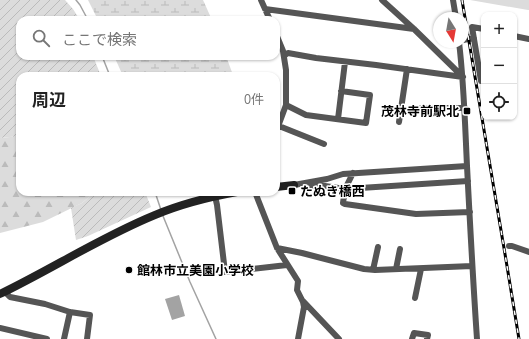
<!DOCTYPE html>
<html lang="ja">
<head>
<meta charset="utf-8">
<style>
	:root { --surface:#fff; --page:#f2f2f2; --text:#222; --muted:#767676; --line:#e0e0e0 }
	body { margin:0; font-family:"PT Sans","Noto Sans JP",sans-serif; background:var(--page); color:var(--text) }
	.controls { position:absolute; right:12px; top:12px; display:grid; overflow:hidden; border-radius:8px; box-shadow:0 1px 3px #0004 }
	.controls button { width:36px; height:36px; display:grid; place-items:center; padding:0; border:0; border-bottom:1px solid var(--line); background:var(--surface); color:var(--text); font:20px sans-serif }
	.compass { position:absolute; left:433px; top:12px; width:36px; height:36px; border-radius:50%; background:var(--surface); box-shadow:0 1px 3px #0004; rotate:169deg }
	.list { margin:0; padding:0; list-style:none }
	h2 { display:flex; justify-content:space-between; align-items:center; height:52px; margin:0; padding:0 16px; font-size:17px }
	h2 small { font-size:13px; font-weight:400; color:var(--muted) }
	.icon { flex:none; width:22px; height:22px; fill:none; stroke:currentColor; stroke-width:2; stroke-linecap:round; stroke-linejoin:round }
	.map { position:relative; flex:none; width:529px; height:339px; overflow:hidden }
	.search { position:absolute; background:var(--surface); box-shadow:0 1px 3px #0004; left:16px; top:16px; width:264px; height:44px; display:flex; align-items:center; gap:10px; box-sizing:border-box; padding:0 14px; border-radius:12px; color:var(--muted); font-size:15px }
	.panel { position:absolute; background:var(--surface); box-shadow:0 1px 3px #0004; left:16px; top:72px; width:264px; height:124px; border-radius:12px }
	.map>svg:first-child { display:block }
	.forest { fill:url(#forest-firs) }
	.wetland { fill:url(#wetland-marsh) }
	.garden { fill:url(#garden-furrows) }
	.pitch { fill:#dcdcdc }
	.water { fill:#a3a3a3 }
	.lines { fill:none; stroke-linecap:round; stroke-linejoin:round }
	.stream { stroke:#a3a3a3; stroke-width:1.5 }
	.street { stroke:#555; stroke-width:6 }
	.secondary { stroke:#222; stroke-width:8 }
	.rail-casing { stroke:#000; stroke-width:3 }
	.rail { stroke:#fff; stroke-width:1.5; stroke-dasharray:4.5; stroke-linecap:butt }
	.poi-dot { fill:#000; stroke:#fff; stroke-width:1.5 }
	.labels { text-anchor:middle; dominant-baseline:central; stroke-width:3; stroke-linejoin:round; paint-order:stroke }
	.poi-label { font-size:13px; font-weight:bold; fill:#000; stroke:#fff; text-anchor:start }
</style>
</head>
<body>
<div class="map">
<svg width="529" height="339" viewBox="0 0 529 339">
	<defs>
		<pattern id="forest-firs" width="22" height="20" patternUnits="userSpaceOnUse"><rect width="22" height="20" fill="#dcdcdc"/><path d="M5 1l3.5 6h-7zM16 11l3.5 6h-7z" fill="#bbb"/></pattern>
		<pattern id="wetland-marsh" width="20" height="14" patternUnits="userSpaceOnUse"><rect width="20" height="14" fill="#dcdcdc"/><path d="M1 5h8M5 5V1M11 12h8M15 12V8" fill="none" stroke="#bbb"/></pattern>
		<pattern id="garden-furrows" width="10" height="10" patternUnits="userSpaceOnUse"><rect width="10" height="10" fill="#dcdcdc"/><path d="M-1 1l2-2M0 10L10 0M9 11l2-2" fill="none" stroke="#bbb"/></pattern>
	</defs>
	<rect width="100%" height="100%" fill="#fff"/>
	<!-- forest -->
	<path class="forest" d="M20 136V192H95L82 203 43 222 0 233V138Z"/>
	<!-- wetland -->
	<path class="wetland" d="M88 0H203L212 20H98Z
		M114 56H226L233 75 239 76H123Z"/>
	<!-- garden -->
	<path class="garden" d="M0 0H65L73 9 80 20H20V56H93L101 76H20V136L0 138Z
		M95 192H145L151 207 88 236 76 240 71 208 82 203Z"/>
	<!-- pitch -->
	<path class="pitch" d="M470 0H529V10H528Z"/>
	<!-- water -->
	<path class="water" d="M179 295 185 316 172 320 165 299Z"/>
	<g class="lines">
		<!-- stream -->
		<path class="stream" d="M76 0 80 5 88 20
			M102 56 110 76
			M155 192 161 210
			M163 216 190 282 216 339"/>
		<!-- street -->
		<path class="street" d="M261 0 270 20
			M382 0 414 29 463 77
			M453 0 456 18
			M265 9 414 29
			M276 34 283 51 286 70V105L276 132
			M514 36 529 39
			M463 40 474 38
			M459 42C464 83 465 125 467 166 470 224 473 281 477 339
			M285 55 288 53 316 58 376 65 463 77
			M481 81 472 27 484 29
			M286 105 306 115 366 123 370 95 341 91
			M421 108H465
			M338 119 345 62
			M399 122 407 69
			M279 126 324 144
			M353 173 345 189 343 203 345 204 416 214 470 212
			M294 185 327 179 343 174 467 166
			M308 186H325L345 189 468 181
			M255 192 277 248 298 281 297 290 303 302 304 307 298 339
			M215 196 217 205 225 272 287 265
			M509 246H512L529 252
			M277 248 302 253 364 269 375 270 472 266
			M396 269 400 249
			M373 270 378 247
			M5 292 10 297 45 304 70 312 90 315 87 339
			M415 298 421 269
			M303 301 339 339
			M0 328 47 339
			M64 339 70 312
			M412 339 414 333 428 335 427 339"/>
		<!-- secondary -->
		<path class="secondary" d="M276 187 294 185
			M0 294C52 269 101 237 155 215 181 204 209 197 237 192"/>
		<!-- rail casing -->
		<g class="rail-casing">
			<path id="rail" d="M462 0 505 254 519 339"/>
		</g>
		<!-- rail -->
		<use href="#rail" class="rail"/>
	</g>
	<!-- markers -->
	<g class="poi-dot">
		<rect x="463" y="107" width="8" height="8" rx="2"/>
		<rect x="288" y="187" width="8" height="8" rx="2"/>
		<circle cx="129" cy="270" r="4"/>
	</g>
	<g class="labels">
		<!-- poi labels -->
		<g class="poi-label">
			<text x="459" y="111" text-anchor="end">茂林寺前駅北</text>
			<text x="300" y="191">たぬき橋西</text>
			<text x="137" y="270">館林市立美園小学校</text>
		</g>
	</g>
</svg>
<div class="controls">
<button>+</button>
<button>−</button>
<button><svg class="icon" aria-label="locate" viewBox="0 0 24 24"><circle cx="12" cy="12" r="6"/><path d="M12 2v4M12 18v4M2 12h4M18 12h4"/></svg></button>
</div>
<svg class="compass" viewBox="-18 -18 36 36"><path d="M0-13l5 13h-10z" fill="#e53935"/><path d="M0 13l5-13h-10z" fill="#767676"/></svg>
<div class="search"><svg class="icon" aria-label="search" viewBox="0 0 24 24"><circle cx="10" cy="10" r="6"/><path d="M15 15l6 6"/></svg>ここで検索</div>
<section class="panel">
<h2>周辺<small>0件</small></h2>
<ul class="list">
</ul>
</section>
</div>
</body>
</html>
